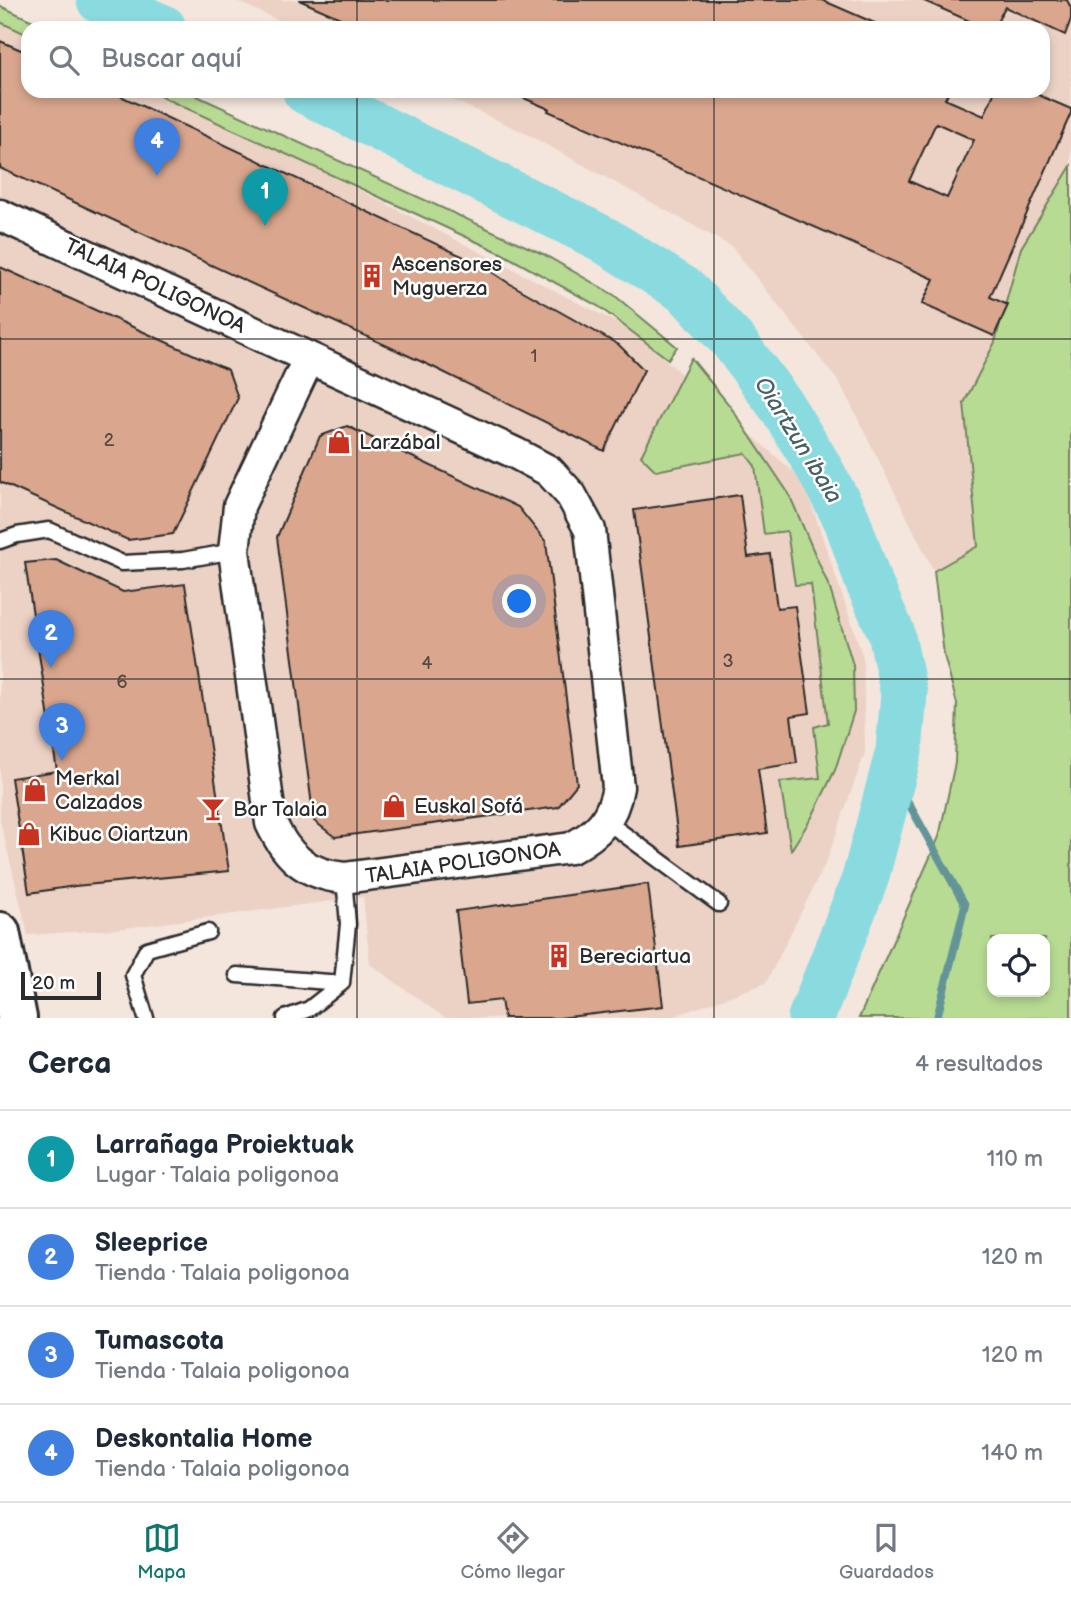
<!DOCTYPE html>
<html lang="es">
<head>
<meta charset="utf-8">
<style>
	:root { --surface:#fff; --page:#f2f2f3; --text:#1f2937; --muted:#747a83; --line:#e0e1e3; --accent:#0f766e }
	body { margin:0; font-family:"Balsamiq Sans",sans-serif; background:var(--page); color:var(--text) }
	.controls { position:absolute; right:21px; bottom:21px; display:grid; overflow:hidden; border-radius:14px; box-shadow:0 4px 10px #0003 }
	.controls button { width:63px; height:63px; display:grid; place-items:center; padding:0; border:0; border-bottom:2px solid var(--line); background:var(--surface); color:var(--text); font:35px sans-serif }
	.scale { position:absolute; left:21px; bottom:18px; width:80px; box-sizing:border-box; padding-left:7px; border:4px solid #2b2b2b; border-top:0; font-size:19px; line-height:24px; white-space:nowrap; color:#2b2b2b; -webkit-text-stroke:5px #fff; paint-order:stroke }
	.you { position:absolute; left:520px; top:602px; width:24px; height:24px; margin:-18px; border:5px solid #fff; border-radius:50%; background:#1a73e8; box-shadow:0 0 0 10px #1a73e833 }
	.badge { display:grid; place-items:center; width:46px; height:46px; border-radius:50%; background:var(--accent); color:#fff; font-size:23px; font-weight:700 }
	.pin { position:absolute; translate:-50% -58px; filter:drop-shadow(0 2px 4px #0008) }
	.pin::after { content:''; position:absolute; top:37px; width:24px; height:21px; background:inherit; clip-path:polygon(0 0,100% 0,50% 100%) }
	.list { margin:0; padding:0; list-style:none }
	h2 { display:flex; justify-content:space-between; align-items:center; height:91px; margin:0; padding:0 28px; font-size:30px }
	h2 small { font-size:23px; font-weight:400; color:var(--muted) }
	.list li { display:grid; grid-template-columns:46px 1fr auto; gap:21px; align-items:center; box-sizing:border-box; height:98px; padding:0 28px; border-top:2px solid var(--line) }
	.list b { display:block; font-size:26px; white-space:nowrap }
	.list p { margin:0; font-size:23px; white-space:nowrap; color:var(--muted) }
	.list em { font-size:23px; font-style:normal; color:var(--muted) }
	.icon { flex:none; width:38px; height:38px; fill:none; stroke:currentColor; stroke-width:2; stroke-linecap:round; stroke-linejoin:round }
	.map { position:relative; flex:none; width:1071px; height:1018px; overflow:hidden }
	.search { position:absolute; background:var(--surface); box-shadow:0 4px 10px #0003; left:21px; right:21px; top:21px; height:77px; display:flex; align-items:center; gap:18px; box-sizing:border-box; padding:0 24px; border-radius:21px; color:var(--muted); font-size:26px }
	.sheet { height:483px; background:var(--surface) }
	nav { display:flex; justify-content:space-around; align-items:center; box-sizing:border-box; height:98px; border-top:2px solid var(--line); background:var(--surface); font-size:19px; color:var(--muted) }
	nav a { display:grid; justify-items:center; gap:4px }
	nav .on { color:var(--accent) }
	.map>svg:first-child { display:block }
	.built { fill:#ecd2c5 }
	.green { fill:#b8db94; stroke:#728360; stroke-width:2; fill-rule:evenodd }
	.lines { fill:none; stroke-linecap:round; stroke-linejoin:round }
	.stream { stroke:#639598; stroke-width:8 }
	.river { stroke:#89dbe0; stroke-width:47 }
	.building { fill:#daa78e; stroke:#2b2b2b; stroke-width:2; fill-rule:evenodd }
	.lane-casing { stroke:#2b2b2b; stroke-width:19 }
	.street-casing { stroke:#2b2b2b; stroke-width:35 }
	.secondary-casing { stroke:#2b2b2b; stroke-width:44 }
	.lane { stroke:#fff; stroke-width:14 }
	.street { stroke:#fff; stroke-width:30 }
	.secondary { stroke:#fff; stroke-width:38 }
	.grid { fill:none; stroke:#2b2b2b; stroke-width:2; stroke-opacity:0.55 }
	.labels { text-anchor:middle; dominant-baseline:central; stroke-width:5; stroke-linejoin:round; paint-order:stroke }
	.number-label { font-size:18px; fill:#574a44 }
	.poi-label { font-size:21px; fill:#2b2b2b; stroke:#fff; text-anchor:start }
	.street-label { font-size:21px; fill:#2b2b2b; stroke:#fff }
	.water-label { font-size:23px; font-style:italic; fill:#476061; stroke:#fff }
</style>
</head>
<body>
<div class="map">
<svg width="1071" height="1018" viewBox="0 0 1071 1018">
	<rect width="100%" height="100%" fill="#f4e5dd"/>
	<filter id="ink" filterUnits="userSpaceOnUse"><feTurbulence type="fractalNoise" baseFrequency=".0143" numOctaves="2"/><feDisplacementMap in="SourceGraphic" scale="14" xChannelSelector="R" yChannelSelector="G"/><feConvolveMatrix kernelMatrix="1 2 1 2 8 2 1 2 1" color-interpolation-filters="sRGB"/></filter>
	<g filter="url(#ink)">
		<!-- built -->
		<path class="built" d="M234 0H1071V166L1021 248 995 342 964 403 978 546 934 571 841 385 731 246 525 133 433 91H1043V28H295Z
			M0 5 44 28H28V91H167L631 330 803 480 863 657 865 752 827 860 766 983 669 1018H445L370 964 363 897 117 929 28 935 0 820Z"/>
		<!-- green -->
		<path class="green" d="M0 6 48 28H28V35L0 22Z
			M149 91H186L543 254 614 295 677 347 668 359 598 306 501 253Z
			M1071 166V1018H859L939 837 955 763 957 704 944 655 934 571 978 546 964 403 995 342 1021 248ZM992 939H1045V992H992Z
			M691 358 730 406 789 494 830 589 853 665 854 711 835 770 812 817 791 850 780 782 820 778 814 727 828 723 811 584 795 585 787 531 764 534 755 466 745 453 656 471 641 456Z"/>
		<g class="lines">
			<!-- stream -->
			<path class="stream" d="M893 775 965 905 937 1018"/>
			<!-- river -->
			<path class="river" d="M100 0 163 28
				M306 91 603 239 686 291 734 342 782 407 817 464 847 520 868 581 891 632 904 694 899 751 865 879 811 1018"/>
		</g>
		<!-- building -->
		<path class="building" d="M299 0H822L886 28H363Z
			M922 0H1067L1071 8V19L1065 35 1005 7 994 28H985Z
			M0 41 28 53V91H110L481 265 507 282 619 345 644 370 604 451 433 367 0 168Z
			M508 91H949L945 99 984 116 995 91H1029L1071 109V113L990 297 1008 305 994 336 922 304 934 279 548 111 549 109ZM936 123 974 140 947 198 909 181Z
			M0 267 228 370 238 398 173 534 128 540 0 482Z
			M347 426 518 507 546 542 577 784 558 807 335 837 314 821 277 537 320 436Z
			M740 495 748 557 770 554 777 608 795 606 810 713 791 716 797 763 758 769 767 833 679 846 634 510Z
			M56 560 123 592 185 584 229 871 75 886 29 893 11 778 57 771 25 563Z
			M648 884 663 1006 559 1018H504L501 1000 467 1004 456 911Z"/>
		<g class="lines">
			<!-- lane casing -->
			<g class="lane-casing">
				<path id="lane" d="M0 541 17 535 49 530 122 563 183 560 234 551
					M606 821 719 904
					M237 975 342 983
					M146 1018 133 975 147 949 208 932
					M285 1018 309 1009 342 983 348 924 344 878"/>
			</g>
			<!-- street casing -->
			<g class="street-casing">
				<path id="street" d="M0 215 515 453 549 471 571 495 590 530 618 787C613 818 598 834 571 848L344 878C306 874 287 857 271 823L234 551 239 506 309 358"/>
			</g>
			<!-- secondary casing -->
			<g class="secondary-casing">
				<path id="secondary" d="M0 932 17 1018"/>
			</g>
			<!-- lane -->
			<use href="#lane" class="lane"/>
			<!-- street -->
			<use href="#street" class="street"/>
			<!-- secondary -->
			<use href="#secondary" class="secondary"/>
		</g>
	</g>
	<!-- grid -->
	<path class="grid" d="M357 0V28M714 0V28M357 91V1018M714 91V1018M0 339H1071M0 679H1071"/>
	<!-- icons -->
	<defs>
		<g id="building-bare" transform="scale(1.89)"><path d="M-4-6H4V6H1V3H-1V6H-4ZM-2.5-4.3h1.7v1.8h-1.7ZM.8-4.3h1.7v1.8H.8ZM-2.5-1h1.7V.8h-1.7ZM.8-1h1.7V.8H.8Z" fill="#c8321e" stroke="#fff" stroke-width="2.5" paint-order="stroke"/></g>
		<g id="shop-bare" transform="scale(1.89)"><path d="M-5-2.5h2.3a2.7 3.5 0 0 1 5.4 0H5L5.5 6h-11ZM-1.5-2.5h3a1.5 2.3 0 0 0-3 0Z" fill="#c8321e" stroke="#fff" stroke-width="2.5" paint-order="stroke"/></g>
		<g id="bar-bare" transform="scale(1.89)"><path d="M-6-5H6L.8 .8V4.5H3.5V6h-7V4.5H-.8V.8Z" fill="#c8321e" stroke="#fff" stroke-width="2.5" paint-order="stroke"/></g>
	</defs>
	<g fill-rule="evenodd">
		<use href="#building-bare" x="372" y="276"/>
		<use href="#shop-bare" x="339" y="442"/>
		<use href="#shop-bare" x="35" y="790"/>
		<use href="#shop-bare" x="394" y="806"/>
		<use href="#bar-bare" x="213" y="809"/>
		<use href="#shop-bare" x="29" y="834"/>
		<use href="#building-bare" x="559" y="956"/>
	</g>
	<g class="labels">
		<!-- number labels -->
		<g class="number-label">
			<text x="534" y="356">1</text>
			<text x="109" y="440">2</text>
			<text x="728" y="661">3</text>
			<text x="427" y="663">4</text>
			<text x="122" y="682">6</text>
		</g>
		<!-- poi labels -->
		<g class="poi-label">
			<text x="392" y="264">Ascensores<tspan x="392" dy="24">Muguerza</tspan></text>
			<text x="359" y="442">Larzábal</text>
			<text x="55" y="778">Merkal<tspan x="55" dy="24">Calzados</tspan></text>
			<text x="414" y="806">Euskal Sofá</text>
			<text x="233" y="809">Bar Talaia</text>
			<text x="49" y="834">Kibuc Oiartzun</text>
			<text x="579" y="956">Bereciartua</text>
		</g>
		<!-- street labels -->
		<g class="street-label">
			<text transform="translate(155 286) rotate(25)">TALAIA POLIGONOA</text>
			<text transform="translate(463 863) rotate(-8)">TALAIA POLIGONOA</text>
		</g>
		<!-- water labels -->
		<g class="water-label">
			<text transform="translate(798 440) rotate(58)">Oiartzun ibaia</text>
		</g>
	</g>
</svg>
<div class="controls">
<button><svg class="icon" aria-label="locate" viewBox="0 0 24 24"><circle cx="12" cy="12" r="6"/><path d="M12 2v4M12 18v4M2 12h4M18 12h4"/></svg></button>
</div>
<div class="scale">20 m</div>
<div class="you"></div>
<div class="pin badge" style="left:265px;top:226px;background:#0f9aa8">1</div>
<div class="pin badge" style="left:51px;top:668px;background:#3f7fe0">2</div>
<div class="pin badge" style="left:62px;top:761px;background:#3f7fe0">3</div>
<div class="pin badge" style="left:157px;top:176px;background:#3f7fe0">4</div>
<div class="search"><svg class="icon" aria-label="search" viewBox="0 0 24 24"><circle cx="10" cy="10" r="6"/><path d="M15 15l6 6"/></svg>Buscar aquí</div>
</div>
<section class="sheet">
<h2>Cerca<small>4 resultados</small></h2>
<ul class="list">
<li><span class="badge" style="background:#0f9aa8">1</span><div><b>Larrañaga Proiektuak</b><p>Lugar · Talaia poligonoa</p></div><em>110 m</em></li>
<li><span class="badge" style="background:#3f7fe0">2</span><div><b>Sleeprice</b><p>Tienda · Talaia poligonoa</p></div><em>120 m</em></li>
<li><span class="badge" style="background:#3f7fe0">3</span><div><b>Tumascota</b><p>Tienda · Talaia poligonoa</p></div><em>120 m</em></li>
<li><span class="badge" style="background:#3f7fe0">4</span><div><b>Deskontalia Home</b><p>Tienda · Talaia poligonoa</p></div><em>140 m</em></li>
</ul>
</section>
<nav>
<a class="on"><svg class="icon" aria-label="map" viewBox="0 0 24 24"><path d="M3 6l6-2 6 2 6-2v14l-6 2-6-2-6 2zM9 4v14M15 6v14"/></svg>Mapa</a>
<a><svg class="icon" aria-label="directions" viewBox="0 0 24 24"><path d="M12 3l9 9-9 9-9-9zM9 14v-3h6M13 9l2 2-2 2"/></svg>Cómo llegar</a>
<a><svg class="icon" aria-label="saved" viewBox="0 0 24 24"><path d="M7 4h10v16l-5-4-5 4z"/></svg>Guardados</a>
</nav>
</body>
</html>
